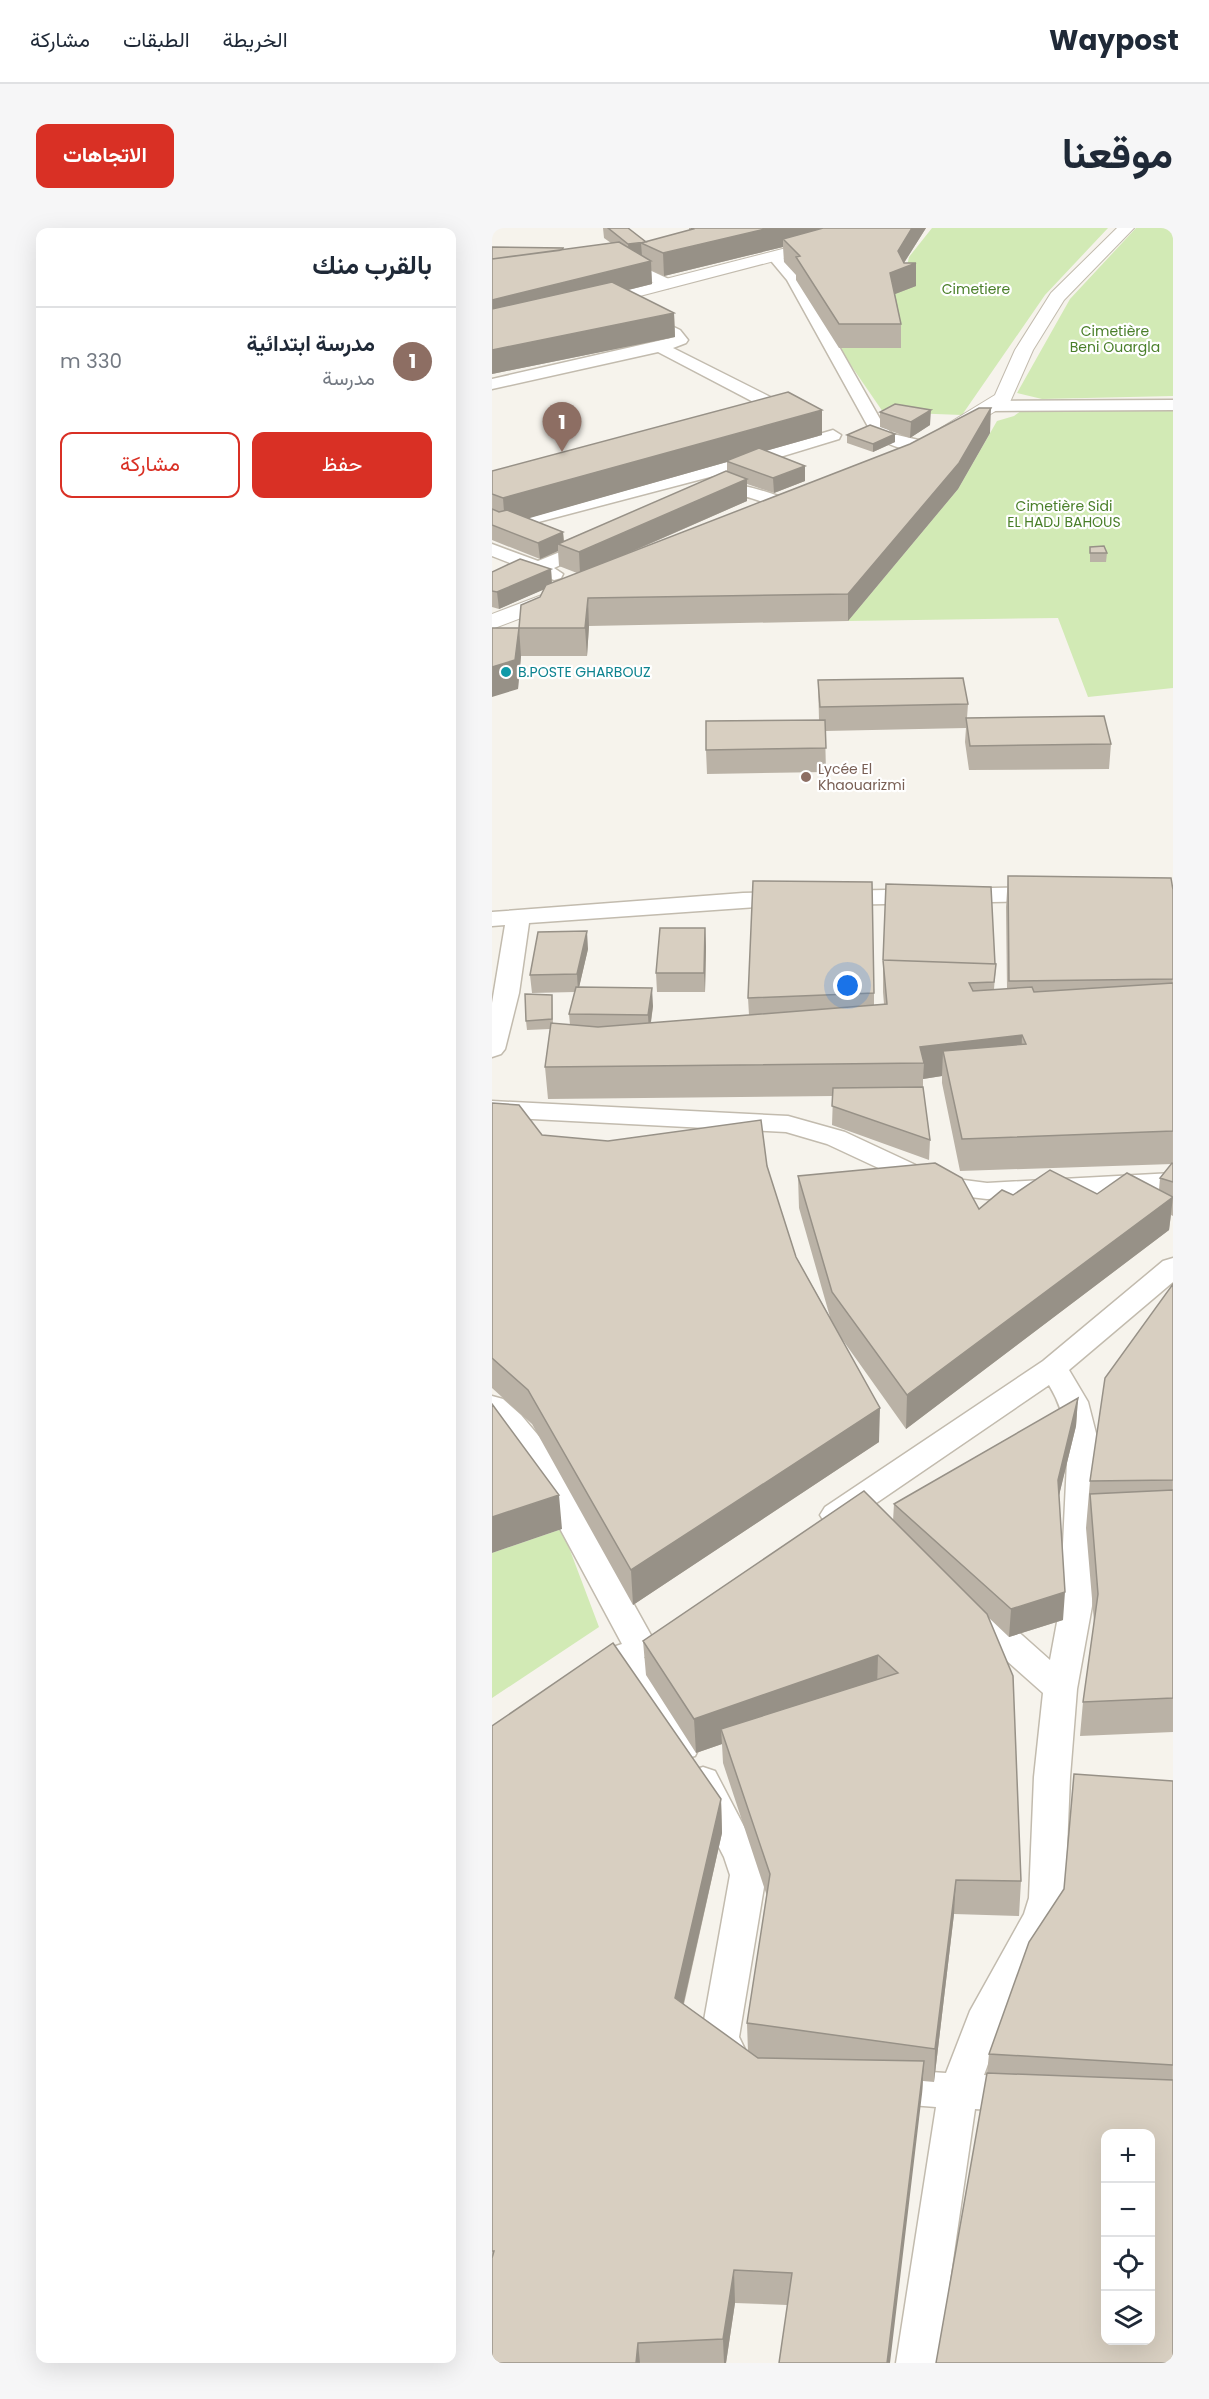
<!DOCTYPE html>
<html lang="ar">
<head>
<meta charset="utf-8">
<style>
	:root { --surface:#fff; --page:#f6f6f7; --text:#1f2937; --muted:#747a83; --line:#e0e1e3; --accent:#d93025 }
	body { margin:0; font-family:Poppins,Vazirmatn,sans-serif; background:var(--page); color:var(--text); direction:rtl }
	.controls { position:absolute; right:18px; bottom:18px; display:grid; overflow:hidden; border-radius:12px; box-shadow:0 6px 24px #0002 }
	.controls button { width:54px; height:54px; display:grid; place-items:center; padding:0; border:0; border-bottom:2px solid var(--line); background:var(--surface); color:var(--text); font:30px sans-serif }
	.you { position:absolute; left:356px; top:758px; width:21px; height:21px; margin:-15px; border:4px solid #fff; border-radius:50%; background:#1a73e8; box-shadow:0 0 0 9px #1a73e833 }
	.badge { display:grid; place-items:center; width:39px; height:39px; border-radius:50%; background:var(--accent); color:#fff; font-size:20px; font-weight:700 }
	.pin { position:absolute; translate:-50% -50px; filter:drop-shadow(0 2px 3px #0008) }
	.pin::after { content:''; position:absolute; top:32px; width:21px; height:18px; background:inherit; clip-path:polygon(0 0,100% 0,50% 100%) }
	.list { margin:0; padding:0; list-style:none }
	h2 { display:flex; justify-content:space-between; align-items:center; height:78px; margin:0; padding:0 24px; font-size:26px }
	h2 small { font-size:20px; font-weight:400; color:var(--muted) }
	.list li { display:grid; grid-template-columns:39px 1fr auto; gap:18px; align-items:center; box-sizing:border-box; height:108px; padding:0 24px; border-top:2px solid var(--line) }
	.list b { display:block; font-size:22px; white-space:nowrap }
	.list p { margin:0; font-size:20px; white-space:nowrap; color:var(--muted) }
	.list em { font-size:20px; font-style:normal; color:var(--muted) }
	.actions { display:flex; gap:12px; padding:18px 24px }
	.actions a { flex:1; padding:14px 0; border:2px solid var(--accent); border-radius:12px; text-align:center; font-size:21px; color:var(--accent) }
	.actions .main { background:var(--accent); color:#fff }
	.icon { flex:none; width:33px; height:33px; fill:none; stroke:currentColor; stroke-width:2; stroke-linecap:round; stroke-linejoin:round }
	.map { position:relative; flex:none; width:681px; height:2135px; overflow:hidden; direction:ltr; border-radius:12px }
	header { display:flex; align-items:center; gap:36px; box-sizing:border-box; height:84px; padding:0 30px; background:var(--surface); border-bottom:2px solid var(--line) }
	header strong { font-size:28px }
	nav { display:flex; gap:33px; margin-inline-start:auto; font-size:21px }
	.intro { display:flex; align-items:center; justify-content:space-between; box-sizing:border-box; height:144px; padding:0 36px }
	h1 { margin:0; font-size:42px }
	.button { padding:15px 27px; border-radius:12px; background:var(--accent); color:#fff; font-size:21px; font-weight:700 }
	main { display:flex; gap:36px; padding:0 36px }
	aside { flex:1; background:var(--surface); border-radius:12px; box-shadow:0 6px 24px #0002 }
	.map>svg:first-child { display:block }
	.green { fill:#d2eab5 }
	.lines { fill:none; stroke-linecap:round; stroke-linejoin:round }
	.minor-casing { stroke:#c2bbae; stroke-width:3 }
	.tertiary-casing { stroke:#c2bbae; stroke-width:2 }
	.minor { fill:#fff; fill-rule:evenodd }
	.tertiary { fill:#fff; fill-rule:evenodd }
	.wall { fill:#bab2a6; fill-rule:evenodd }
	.shaded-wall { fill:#979187 }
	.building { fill:#d8cfc1; stroke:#979187; stroke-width:1.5; fill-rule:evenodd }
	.culture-dot { fill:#0f9aa8; stroke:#fff; stroke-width:2 }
	.education-dot { fill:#8d6e63; stroke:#fff; stroke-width:2 }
	.labels { text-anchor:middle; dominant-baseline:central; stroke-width:4.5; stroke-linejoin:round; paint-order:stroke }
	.far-park-label { font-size:14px; fill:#4a7f2a; stroke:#fff }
	.far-culture-label { font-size:14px; fill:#0d838f; stroke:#fff; text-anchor:start }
	.far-education-label { font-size:14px; fill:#785e54; stroke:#fff; text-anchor:start }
</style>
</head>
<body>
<header>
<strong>Waypost</strong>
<nav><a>الخريطة</a><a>الطبقات</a><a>مشاركة</a></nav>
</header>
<div class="intro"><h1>موقعنا</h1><a class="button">الاتجاهات</a></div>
<main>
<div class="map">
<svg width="681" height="2135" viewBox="0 0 681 2135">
	<rect width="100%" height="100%" fill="#f6f3ec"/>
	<!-- green -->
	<path class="green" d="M440 0H616L553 67 470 187 391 184 347 120 409 119 398 68 424 57 412 51 417 29Z
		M644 0H681V168L550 171 525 165 578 71Z
		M681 179V460L596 469 566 390 356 393 466 261 505 193 522 188 530 182Z
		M70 1301 107 1399 0 1470V1325Z"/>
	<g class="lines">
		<!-- minor casing -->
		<g class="minor-casing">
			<path id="minor" d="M282 24 287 25 308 50 392 198 401 206 435 214 438 218 435 222C419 226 390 216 379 204L295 52 275 28Z
				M124 32 138 33 181 53 183 56 176 60 171 59 131 40 119 39 117 36 119 33Z
				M149 83 188 102 196 112 194 115 181 120 308 184 310 188 302 193 296 192 166 124 0 161V151L179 110 144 91 141 88 144 85Z
				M681 172V182L498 183 490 178 498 173Z
				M341 202 349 207 347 211 252 240 16 302 0 299V289L16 292 240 232Z
				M229 256C258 256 284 267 310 277L313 281 310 285 304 286C286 282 269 271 250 268 238 266 225 271 213 268L210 264 213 260Z
				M102 310 108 311 111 315 108 319 62 340 71 346 69 350 62 352 0 328V316L46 333Z
				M553 659 561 661 565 666 561 671 553 673 341 677 333 675 329 670 333 665 341 663Z
				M298 664 306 666 310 671 306 676 37 695 27 765 13 821 9 826 0 829V775L13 697 0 698V684L251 665Z
				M0 873 296 888 353 904 428 939 464 951 495 955 681 945V961L495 971 461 967 410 951 335 916 294 904 0 889Z
				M681 1030V1054L577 1142 596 1174 606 1213 600 1378 585 1461 578 1549 573 1670 563 1700 514 1788 492 1847 529 1850 543 1855 549 1867 543 1879 529 1884 483 1881 446 2135H404L444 1879 393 1875 379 1870 373 1858 379 1846 393 1841 454 1845 478 1783 532 1686 537 1670 542 1549 551 1465 462 1386 458 1377 462 1368 474 1365 486 1368 558 1432 568 1378 576 1213C573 1193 568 1175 557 1157L355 1295 344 1298 333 1295 328 1287 333 1279 551 1133 671 1033Z
				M0 1168 11 1171 29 1187 51 1213 165 1418 160 1427 152 1429 208 1518 203 1528 191 1531 179 1528 121 1437 116 1428 121 1419 130 1416 28 1226 0 1195Z
				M211 1539 223 1543 268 1629 274 1647 247 1809 261 1838 256 1850 242 1855 228 1850 219 1836 209 1809 238 1647 232 1629 193 1553 199 1543Z"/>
		</g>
		<!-- tertiary casing -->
		<g class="tertiary-casing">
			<path id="tertiary" d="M372 0H399L397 3 98 81 92 80 89 76 92 72Z
				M625 0H642L572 72 541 122 518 174 463 208H449L446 204 449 200 503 167 523 122 559 65Z
				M71 359 79 361 82 366 79 371 0 401V386Z"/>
		</g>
		<!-- minor -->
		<use href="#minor" class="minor"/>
		<!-- tertiary -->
		<use href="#tertiary" class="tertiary"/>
	</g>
	<!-- wall -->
	<path class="wall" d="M111 0H136L154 14 197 2V0H434L412 35H424V58L403 66 409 96V120H347L304 52V47L292 34 291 19 172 48 159 42 160 56 136 62 182 85 183 109 0 146V19L71 22 119 15 112 10Z
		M388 184 438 197 418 210 388 199Z
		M498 205 466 261 356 393 97 398 95 428H29L26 461 27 400 48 369 52 361 7 381 0 379V344L59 341 60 355 85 345 67 338 66 323 48 331 0 312V243L330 207 273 223 313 238V253L282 265 255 256V273L135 326ZM235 234V244L72 313 71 304 36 290Z
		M355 207 403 214 381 224 355 215Z
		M598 319 615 325 614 334H598Z
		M326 452 476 476 475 490 619 516 617 541 477 542 473 514 474 500 333 503 334 544 215 546 214 522 327 492Z
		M516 648 681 662V988L679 987 677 1002 414 1201 350 1111 387 1214 141 1377 40 1196 0 1160V875L50 907 275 938 304 1029 338 1089 307 980 306 948 487 981 521 967 605 966 667 962 668 950 680 936 468 943 450 855V848L431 851V859L438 912 437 932 340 897 341 868 56 871 53 839 58 801 35 802 34 793 60 767 61 796 78 797 77 786 83 764 40 765 38 747 96 721 87 759 161 778 159 795 257 787 256 770 382 765V777L392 776 391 764V732L504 736 502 761H515L514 679Z
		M213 700 214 719 213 764H165L164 745Z
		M681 1056V1504L588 1508 591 1474 602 1394 594 1300 598 1253Z
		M586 1170 584 1198 567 1267 571 1392 517 1409 497 1390 529 1653 527 1688 462 1686 442 1854 431 1853 430 1866 295 2077 243 2075 234 2135H0V1498L229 1571 230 1605 192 1776 256 1824 255 1795 275 1668 231 1535 230 1516 204 1525 154 1447 151 1413 401 1293 402 1276Z
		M681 1553V2135L495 1845 497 1826Z"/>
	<!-- shaded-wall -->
	<path class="shaded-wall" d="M277 0H368L291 11V19L172 48 171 25Z
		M420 0H434L408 41 424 35V58L398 68V45L406 23Z
		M149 15 150 28 137 30 136 16Z
		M159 33 160 56 0 96V72Z
		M182 85 183 109 0 146V122Z
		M499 180 498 205 466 261 356 393V366Z
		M330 182V207L13 297 11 270Z
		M439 182 438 197 418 210 419 194Z
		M403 206V214L381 224V216Z
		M313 238V253L282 265 281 250Z
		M255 251V273L88 346 87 324Z
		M71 304 72 318 66 316V323L48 331 46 315Z
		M59 341 60 358 7 381 5 364Z
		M96 370 97 398 95 428 93 400Z
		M27 400 29 428 26 461 0 469V439Z
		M213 700 214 719 213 764 212 745Z
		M95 703 96 721 86 764 85 746Z
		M160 760 161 778 157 806 156 787Z
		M530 807 529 839 451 823 450 848 431 851 432 835 428 819Z
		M681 969 677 1002 414 1201 415 1167Z
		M586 1170 584 1198 564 1280 566 1252Z
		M388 1180 387 1214 141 1377 139 1342Z
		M67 1267 70 1301 0 1325V1289Z
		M573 1364 571 1392 517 1409 519 1381Z
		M386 1427 385 1461 229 1501 230 1516 204 1525 202 1491Z
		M229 1571 230 1605 185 1804 183 1770Z
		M464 1652 462 1686 442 1854 443 1821Z
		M432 1833 430 1866 398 2135H395Z
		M242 2042 243 2075 234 2135H232L231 2111Z
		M146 2115 148 2135H144Z"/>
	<!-- building -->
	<path class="building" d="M116 0H136L154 14 136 16Z
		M199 0H277L171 25 149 15 201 1Z
		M331 0H420L406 23 412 35H424L398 45 409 96H347L304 29 308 28 291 11Z
		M127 14 159 33 0 72V31Z
		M0 19 71 20 70 22 0 31Z
		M120 54 182 85 0 122V81Z
		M296 164 330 182 11 270 0 266V243Z
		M403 176 439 182 419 194 388 184Z
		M487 180H499L467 235 356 366 96 370 93 400H27L29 377 48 369 54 357 418 216Z
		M378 197 403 206 381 216 355 207Z
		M267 220 313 238 281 250 234 233Z
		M234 243 255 251 87 324 66 316Z
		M0 281 7 284 15 282 71 304 46 315 0 297Z
		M612 318 615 325H598V319Z
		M28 331 59 341 5 364 0 363V344Z
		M0 400H27L23 432 0 439Z
		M471 450 476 476 328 479 326 452Z
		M612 488 619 516 478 518 474 490Z
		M333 492 334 520 214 522V493Z
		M516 648 679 650 681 662V751L517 753Z
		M261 653 380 654 382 765 256 770Z
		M394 656 499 659 503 736 391 732Z
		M168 700H213L212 745H164Z
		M95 703 85 746 38 747 46 704Z
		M391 732 504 736 502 754 477 755 481 763 540 759 542 764 681 755V903L470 911 451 823 534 816 530 807 428 819 432 835 53 839 59 795 106 799 395 776Z
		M84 759 160 760 156 787 77 786Z
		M33 766 60 767V791L34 793Z
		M431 859 438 912 340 878 341 860Z
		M0 875 27 877 50 907 116 913 269 892 275 938 304 1029 388 1180 139 1342 36 1162 0 1130Z
		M443 935 470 950 487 981 510 962 521 967 558 942 605 966 635 945 681 969 415 1167 340 1064 306 948Z
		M680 935 681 936V954L668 950Z
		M681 1056V1252L598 1253 613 1150Z
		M586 1170 566 1252 573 1364 519 1381 402 1276Z
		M0 1176 67 1267 0 1289Z
		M681 1262V1470L591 1474 606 1366 598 1266Z
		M372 1263 495 1386 521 1448 529 1653 464 1652 443 1821 255 1795 278 1646 229 1501 406 1445 386 1427 202 1491 151 1413Z
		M121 1415 229 1571 183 1770 266 1830 432 1833 395 2135H287L300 2045 242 2042 231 2111 146 2115 144 2135H0V2030L2 2023H0V1498Z
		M582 1546 681 1553V1837L497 1826 537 1714 572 1661Z
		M495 1845 681 1852V2135H444ZM614 1905H658V2112H614Z"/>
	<!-- markers -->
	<circle class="culture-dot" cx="14" cy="444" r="6"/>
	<circle class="education-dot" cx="314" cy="549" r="6"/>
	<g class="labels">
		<!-- far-park labels -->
		<g class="far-park-label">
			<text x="484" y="61">Cimetiere</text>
			<text x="623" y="103">Cimetière<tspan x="623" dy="16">Beni Ouargla</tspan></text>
			<text x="572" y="278">Cimetière Sidi<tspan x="572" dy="16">EL HADJ BAHOUS</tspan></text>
		</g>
		<!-- far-culture labels -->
		<g class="far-culture-label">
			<text x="26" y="444">B.POSTE GHARBOUZ</text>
		</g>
		<!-- far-education labels -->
		<g class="far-education-label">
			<text x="326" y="541">Lycée El<tspan x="326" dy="16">Khaouarizmi</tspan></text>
		</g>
	</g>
</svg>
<div class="controls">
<button>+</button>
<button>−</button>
<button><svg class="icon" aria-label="locate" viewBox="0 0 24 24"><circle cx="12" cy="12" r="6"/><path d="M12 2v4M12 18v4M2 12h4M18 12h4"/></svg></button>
<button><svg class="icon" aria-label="layers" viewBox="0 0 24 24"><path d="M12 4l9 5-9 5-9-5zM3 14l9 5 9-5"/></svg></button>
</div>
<div class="you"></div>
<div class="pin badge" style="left:70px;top:224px;background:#8d6e63">1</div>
</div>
<aside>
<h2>بالقرب منك<small></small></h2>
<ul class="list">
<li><span class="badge" style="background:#8d6e63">1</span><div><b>مدرسة ابتدائية</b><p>مدرسة</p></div><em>330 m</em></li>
</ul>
<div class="actions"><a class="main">حفظ</a><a>مشاركة</a></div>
</aside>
</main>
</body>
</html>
